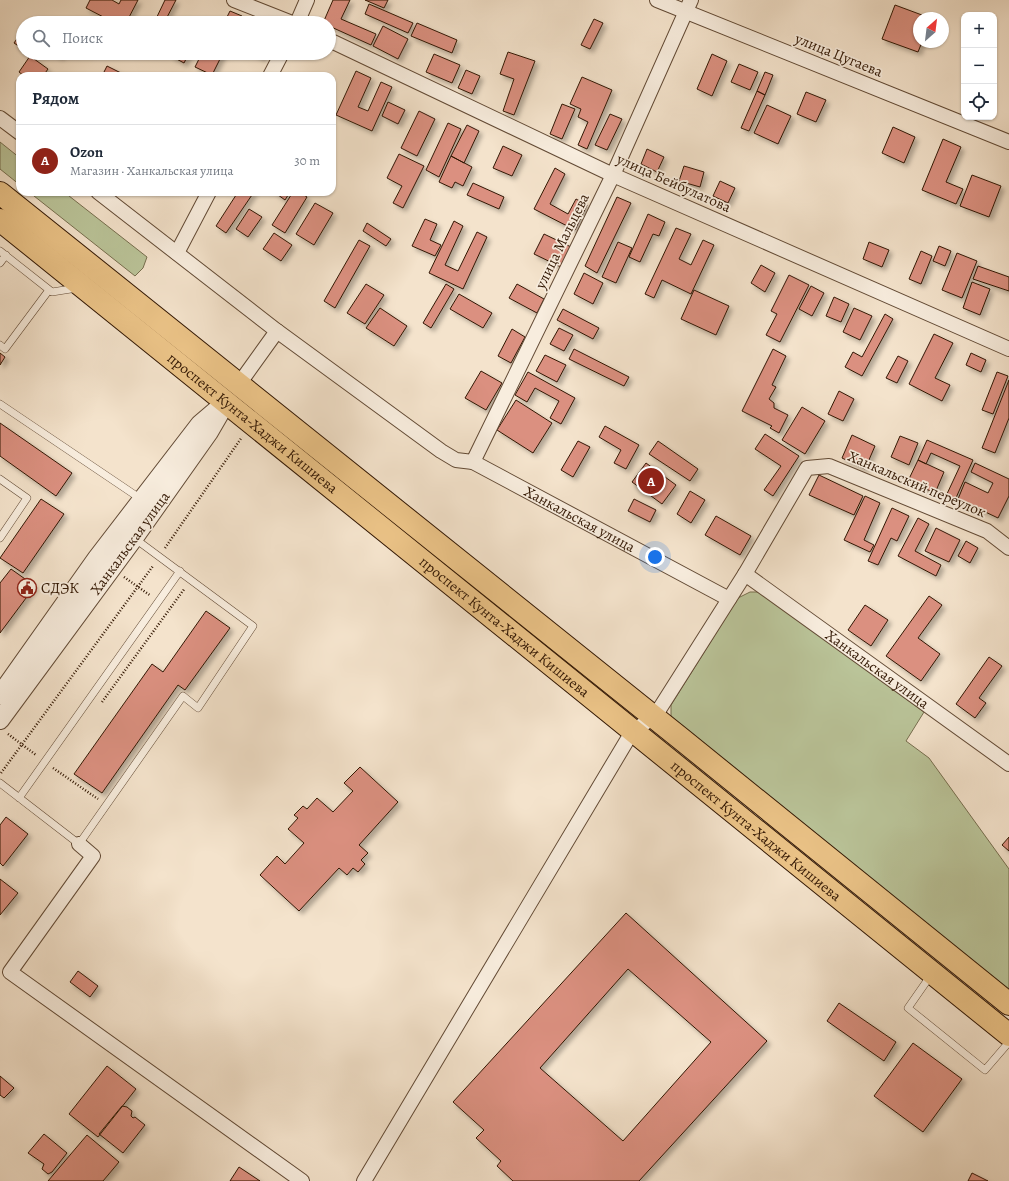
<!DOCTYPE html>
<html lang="ru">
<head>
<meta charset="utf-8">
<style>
	:root { --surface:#fff; --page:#f2f2f3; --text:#1f2937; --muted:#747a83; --line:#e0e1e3; --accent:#8f2418 }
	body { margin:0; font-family:Alegreya,serif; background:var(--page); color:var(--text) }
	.controls { position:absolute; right:12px; top:12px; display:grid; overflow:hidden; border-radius:8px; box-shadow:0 1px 3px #0004 }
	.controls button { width:36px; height:36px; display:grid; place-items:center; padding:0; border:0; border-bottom:1px solid var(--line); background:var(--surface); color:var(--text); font:20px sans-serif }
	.compass { position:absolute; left:913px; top:12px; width:36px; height:36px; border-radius:50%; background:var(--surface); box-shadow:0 1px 3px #0004; rotate:28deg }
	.you { position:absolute; left:655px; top:557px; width:14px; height:14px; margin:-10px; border:3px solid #fff; border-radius:50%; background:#1a73e8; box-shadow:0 0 0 6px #1a73e833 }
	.badge { display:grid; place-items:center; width:26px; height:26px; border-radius:50%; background:var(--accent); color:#fff; font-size:13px; font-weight:700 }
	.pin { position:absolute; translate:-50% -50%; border:2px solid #fff; box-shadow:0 1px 4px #0006 }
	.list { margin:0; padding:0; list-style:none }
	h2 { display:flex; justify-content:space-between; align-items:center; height:52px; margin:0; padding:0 16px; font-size:17px }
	h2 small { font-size:13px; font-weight:400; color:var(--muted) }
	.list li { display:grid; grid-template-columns:26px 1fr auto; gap:12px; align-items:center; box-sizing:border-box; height:72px; padding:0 16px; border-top:1px solid var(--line) }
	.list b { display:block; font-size:15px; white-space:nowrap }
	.list p { margin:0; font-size:13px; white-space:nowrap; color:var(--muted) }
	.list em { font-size:13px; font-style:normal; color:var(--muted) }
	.icon { flex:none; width:22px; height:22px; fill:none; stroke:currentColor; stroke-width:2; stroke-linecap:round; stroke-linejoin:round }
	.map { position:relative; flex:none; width:1009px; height:1181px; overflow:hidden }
	.search { position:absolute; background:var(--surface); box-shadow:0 1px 3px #0004; left:16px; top:16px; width:320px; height:44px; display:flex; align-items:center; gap:10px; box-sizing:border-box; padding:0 14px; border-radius:22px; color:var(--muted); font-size:15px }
	.panel { position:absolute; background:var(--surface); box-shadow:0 1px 3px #0004; left:16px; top:72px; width:320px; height:124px; border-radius:12px }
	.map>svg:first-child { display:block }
	.green { fill:#bac499; stroke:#766e4e }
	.building { fill:#db9080; stroke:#321703; fill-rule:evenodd; filter:url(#shadow) }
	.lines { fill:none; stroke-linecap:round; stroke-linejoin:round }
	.service-casing { stroke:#624a35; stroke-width:8 }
	.minor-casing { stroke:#624a35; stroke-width:16 }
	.tertiary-casing { stroke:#624a35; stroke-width:20 }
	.primary-casing { stroke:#321703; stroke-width:24 }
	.path { stroke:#321703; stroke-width:2.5; stroke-dasharray:1 2; stroke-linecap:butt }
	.service { stroke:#f8edde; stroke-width:7 }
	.minor { stroke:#f8edde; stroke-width:14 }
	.tertiary { stroke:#f8edde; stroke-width:18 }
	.primary { stroke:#eac286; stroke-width:22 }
	.labels { text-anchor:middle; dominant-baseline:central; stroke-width:3.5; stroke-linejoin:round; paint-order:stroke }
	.street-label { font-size:15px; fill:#321703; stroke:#f8edde }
	.poi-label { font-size:15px; fill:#321703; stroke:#f8edde; text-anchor:start }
</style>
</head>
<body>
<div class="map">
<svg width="1009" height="1181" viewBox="0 0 1009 1181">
	<defs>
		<filter id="shadow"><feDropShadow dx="3.5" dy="3.5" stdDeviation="2" flood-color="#0004"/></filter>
	</defs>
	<rect width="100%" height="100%" fill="#f4e3cc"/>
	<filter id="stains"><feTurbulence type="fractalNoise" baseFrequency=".005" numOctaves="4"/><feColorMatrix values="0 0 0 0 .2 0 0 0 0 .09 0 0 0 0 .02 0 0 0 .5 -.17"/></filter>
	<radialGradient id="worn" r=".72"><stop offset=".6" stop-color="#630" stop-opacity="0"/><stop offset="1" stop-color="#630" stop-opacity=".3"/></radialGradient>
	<!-- green -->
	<path class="green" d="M0 142 20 158V185L0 169Z
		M29 192H64L147 257 143 268 135 276Z
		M750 592H760L924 712 906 741 929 758 1009 869V992L671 718V705L738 598Z"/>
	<!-- building -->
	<path class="building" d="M90 0H112L119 4 121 0H138L126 23H115L86 8Z
		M165 0H176L164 23H154Z
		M333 0H350L341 19 376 34 371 45 329 26V23H323Z
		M365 0H388L384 8Z
		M369 4 413 23 408 33 365 14Z
		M895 5 930 18H919V42H922L918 52 882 39Z
		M230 11 242 16 238 23H224Z
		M246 17 258 23H243Z
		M594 19 603 23 590 49 581 45Z
		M417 23 457 40 452 53 411 36Z
		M383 26 408 39 398 59 373 46Z
		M23 30V49L14 43Z
		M508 52 535 61 514 115 503 111 514 79 500 74Z
		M54 53H62L60 57Z
		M172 53H189L184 63 171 56Z
		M202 53H223L212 75 195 67Z
		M253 53H264L262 58Z
		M434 54 460 65 452 83 426 72Z
		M712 54 727 61 712 96 697 89Z
		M30 56 48 69 43 76H24L19 72Z
		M739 64 758 72 750 90 731 82Z
		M107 66 127 76H102Z
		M466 70 480 76 472 94 458 88Z
		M356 71 371 78 358 107 368 111 381 82 392 87 372 131 336 115Z
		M765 72 773 75 765 95 757 91Z
		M582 77 612 90 587 149 578 145 588 122 578 117 581 109 570 104Z
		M757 91 765 95 749 131 741 128Z
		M806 92 826 100 816 122 797 114Z
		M388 102 405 110 398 124 382 116Z
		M562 104 575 109 562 139 550 134Z
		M767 105 791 116 778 144 754 133Z
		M419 111 435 119 417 156 401 148Z
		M610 114 622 119 607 150 595 145Z
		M448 123 461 129 439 177 426 170Z
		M467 125 479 131 464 163 451 156Z
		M893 127 915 137 904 163 882 153Z
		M943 139 961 147 946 182 963 189 956 204 922 190Z
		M503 146 522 155 512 176 493 168Z
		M647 149 664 157 657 172 641 164Z
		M399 154 424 166 403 208 393 203 402 186 387 178Z
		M451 156 472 167 463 186 455 182 452 188 439 182Z
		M684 166 704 172 700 187 679 181Z
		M555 168 565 174 550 204 568 214 576 199 587 205 575 230 534 209Z
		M972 175 1001 186 989 217 960 206Z
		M720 181 735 188 728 203 713 196Z
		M473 183 504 197 499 209 467 195Z
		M238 192H254L226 233 216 226Z
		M274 192H290L285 200Z
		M293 192H299L307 197 285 233 272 225Z
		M617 197 631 203 597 273 585 266Z
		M315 203 333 213 314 245 296 234Z
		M249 209 262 217 248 237 236 229Z
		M648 214 665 222 659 236 653 234 640 262 629 257Z
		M425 219 437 224 430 240 441 245 435 256 412 246Z
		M454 221 463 226 445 265 458 271 477 232 487 237 463 289 429 273Z
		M367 223 391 239 386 246 363 231Z
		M676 228 691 234 679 259 691 265 703 240 714 245 691 294 662 280 654 298 645 294Z
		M274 233 292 245 281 261 263 249Z
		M544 234 571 247 561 267 534 254Z
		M359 240 370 246 335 308 324 301Z
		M618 242 632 248 616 283 602 277Z
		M869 242 889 250 882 267 863 259Z
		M939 246 951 251 945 266 933 261Z
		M921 251 932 256 921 284 909 279Z
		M957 253 977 261 962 298 942 290Z
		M761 265 775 273 765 292 751 283Z
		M978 266 1009 277V291L973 279Z
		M584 273 603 283 593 304 574 294Z
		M789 275 809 285 780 342 766 335 777 314 771 311Z
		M972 282 990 289 980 315 963 308Z
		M366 284 384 295 365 324 347 313Z
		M446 284 454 289 431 328 423 323Z
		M517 284 544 299 537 313 509 298Z
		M811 286 824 293 812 316 799 309Z
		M694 290 729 306 716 335 681 319Z
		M459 294 492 313 483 328 450 309Z
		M834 297 849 304 841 322 826 316Z
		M380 308 407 326 394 346 366 328Z
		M854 308 872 316 860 340 843 332Z
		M563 309 599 328 593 339 557 320Z
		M885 314 893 319 862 376 845 367 853 352 862 357Z
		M559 328 573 335 564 351 550 344Z
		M512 329 525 337 511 363 498 356Z
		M934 334 953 343 935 378 950 385 942 401 909 384Z
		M574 349 629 377 624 386 569 359Z
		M773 349 786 356 772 385 776 387 769 399 774 403V408L788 415 779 433 770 428 772 426 742 411Z
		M0 353 5 357 0 365Z
		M971 353 986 360 981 372 966 365Z
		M545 355 566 365 557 382 536 371Z
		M898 356 908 361 897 383 886 378Z
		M481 371 502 383 486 410 465 398Z
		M528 372 575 398 561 424 550 418 559 401 535 388 527 402 515 395Z
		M997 372 1008 376 993 414 982 410Z
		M1009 380V418L995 453 982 448Z
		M839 391 854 399 843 421 828 414Z
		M516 400 552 423 533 453 497 430Z
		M802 407 825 421 805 454 782 440Z
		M0 423 72 473 56 496 0 456Z
		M605 426 639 445 626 469 614 463 621 450 599 437Z
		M765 434 799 456 773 496 764 490 781 466 755 449Z
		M852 435 875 446 865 469 842 458Z
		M900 436 918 443 909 465 891 457Z
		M927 440 973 460 955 500 946 496 960 466 931 453 926 464 918 460Z
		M578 441 590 447 573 477 561 470Z
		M658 441 698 469 690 481 649 454Z
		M918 460 944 472 935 493 908 481Z
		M646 463 676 485 662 504 632 482Z
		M975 463 1009 479V496L998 518 958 499 965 482 988 493 993 483 971 472Z
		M819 475 863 496 854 515 809 495Z
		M690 491 705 500 691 523 677 514Z
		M865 496 880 503 864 540 874 545 870 552 844 540Z
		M41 499 64 514 23 573 0 558Z
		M634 499 656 510 650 522 628 511Z
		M892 508 909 516 897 541 891 538 878 565 868 561Z
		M716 516 751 536 740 555 705 535Z
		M918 518 929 524 915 551 941 565 936 576 898 556Z
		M936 528 960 540 949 562 925 551Z
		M966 541 978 548 970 563 958 556Z
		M11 569 35 586 0 633V583Z
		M929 596 942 605 918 638 940 654 921 681 886 656Z
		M865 605 888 620 871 646 848 630Z
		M206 611 230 628 185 690 178 685 102 793 74 774 152 664 163 672Z
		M989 657 1002 666 979 698 986 703 975 718 956 704Z
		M360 767 398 802 359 845 368 853 361 860 365 864 358 872 353 868 347 875 339 868 299 911 260 875 277 856 285 864 304 843 288 829 298 818 294 815 303 806 307 809 317 798 333 812 353 791 344 783Z
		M6 817 28 834 3 866 0 863V825Z
		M1009 837V851L1002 845Z
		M0 879 18 893 0 915Z
		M626 913 767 1041 639 1181H513L497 1166 501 1161 476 1138 484 1130 453 1102ZM628 969 711 1042 623 1141 540 1068Z
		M78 971 98 986 90 997 70 982Z
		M839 1003 896 1042 884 1061 827 1021Z
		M913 1043 962 1079 923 1132 874 1096Z
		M107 1066 136 1089 98 1137 69 1114Z
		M0 1076 14 1088 4 1098 0 1095Z
		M122 1106 127 1107 132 1111 131 1116 133 1118 135 1117 145 1125 123 1153 99 1134Z
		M44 1134 67 1153 52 1172 48 1174 42 1169 44 1164 28 1153Z
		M87 1135 119 1162 103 1181H48Z
		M239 1167 260 1181H230Z
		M972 1173 988 1181H968Z"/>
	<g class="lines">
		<!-- service casing -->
		<g class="service-casing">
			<path id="service" d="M0 251 52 292 77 288
				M0 263 6 255
				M0 345 5 349 49 290
				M0 404 141 499
				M0 479 27 498 0 538
				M0 783 79 844 183 696 198 708 253 626 134 538
				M19 798 180 571
				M931 975 908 1008 985 1070 1009 1042"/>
		</g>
		<!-- minor casing -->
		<g class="minor-casing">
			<g id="minor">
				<path d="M234 0 292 23"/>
				<path d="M657 0 1009 142"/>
				<path d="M297 23 307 0"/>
				<path d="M329 40 613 175 1009 349"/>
				<path d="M270 76 282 53"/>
				<path d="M0 118 20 133"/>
				<path d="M98 192 277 331 441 451 456 460 473 462 613 175 691 0"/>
				<path d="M177 253 209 192"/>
				<path d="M239 384 277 331"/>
				<path id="s1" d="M473 462 729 599"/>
				<path id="s2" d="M745 574 1009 764"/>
				<path d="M79 844 93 856 10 972 302 1181"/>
				<path d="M364 1181 632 732 655 716 745 574 807 468 829 466 987 531 1009 548"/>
			</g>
		</g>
		<!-- tertiary casing -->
		<g class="tertiary-casing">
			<path id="tertiary" d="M0 695 97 558 200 424 227 401 209 432 134 538 0 720"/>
		</g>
		<!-- primary casing -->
		<g class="primary-casing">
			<g id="primary">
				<path d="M0 193C337 462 674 732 1009 1004"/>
				<path id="s3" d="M0 220C338 490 672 764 1009 1035"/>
			</g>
		</g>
		<!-- path -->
		<path class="path" d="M165 548 242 437
			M124 577 151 596
			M102 702 185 588
			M8 734 36 755
			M53 768 98 799
			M1 773 153 566"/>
		<!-- service -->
		<use href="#service" class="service"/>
		<!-- minor -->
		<use href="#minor" class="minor"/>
		<!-- tertiary -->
		<use href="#tertiary" class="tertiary"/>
		<!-- primary -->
		<use href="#primary" class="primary"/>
	</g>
	<!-- icons -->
	<defs>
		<g id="civic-ring" transform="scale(1)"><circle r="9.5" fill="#f8edde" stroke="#8f2418" stroke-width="1.5"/><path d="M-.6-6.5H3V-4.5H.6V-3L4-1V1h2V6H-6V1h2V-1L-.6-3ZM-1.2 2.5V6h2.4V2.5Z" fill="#8f2418"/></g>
	</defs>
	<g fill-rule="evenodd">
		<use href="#civic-ring" x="27" y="588"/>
	</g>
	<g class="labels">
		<!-- street labels -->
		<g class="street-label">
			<text transform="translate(839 55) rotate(22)">улица Цугаева</text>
			<text transform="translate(674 183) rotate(24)">улица Бейбулатова</text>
			<text transform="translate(562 241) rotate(-64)">улица Мальцева</text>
			<text stroke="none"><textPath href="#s3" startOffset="324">проспект Кунта-Хаджи Кишиева</textPath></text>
			<text transform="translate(917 484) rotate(23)">Ханкальский переулок</text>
			<text stroke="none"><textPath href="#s1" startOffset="121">Ханкальская улица</textPath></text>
			<text transform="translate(130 543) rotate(-54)">Ханкальская улица</text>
			<text stroke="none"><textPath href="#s3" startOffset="648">проспект Кунта-Хаджи Кишиева</textPath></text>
			<text stroke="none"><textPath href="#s2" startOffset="163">Ханкальская улица</textPath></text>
			<text stroke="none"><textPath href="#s3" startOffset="972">проспект Кунта-Хаджи Кишиева</textPath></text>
		</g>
		<!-- poi labels -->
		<g class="poi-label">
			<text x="41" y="588">СДЭК</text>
		</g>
	</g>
	<rect width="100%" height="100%" filter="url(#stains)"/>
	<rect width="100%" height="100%" fill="url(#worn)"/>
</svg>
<div class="controls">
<button>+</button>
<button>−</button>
<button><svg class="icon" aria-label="locate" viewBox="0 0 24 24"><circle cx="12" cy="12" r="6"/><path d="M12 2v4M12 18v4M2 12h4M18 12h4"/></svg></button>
</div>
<svg class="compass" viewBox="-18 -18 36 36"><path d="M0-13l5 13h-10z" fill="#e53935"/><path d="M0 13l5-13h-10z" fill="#747a83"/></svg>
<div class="you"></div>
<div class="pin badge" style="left:651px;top:481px">A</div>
<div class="search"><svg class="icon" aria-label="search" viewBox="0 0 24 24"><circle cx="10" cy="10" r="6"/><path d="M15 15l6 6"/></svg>Поиск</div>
<section class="panel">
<h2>Рядом<small></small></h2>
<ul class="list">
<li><span class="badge">A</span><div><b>Ozon</b><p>Магазин · Ханкальская улица</p></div><em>30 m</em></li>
</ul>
</section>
</div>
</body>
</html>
